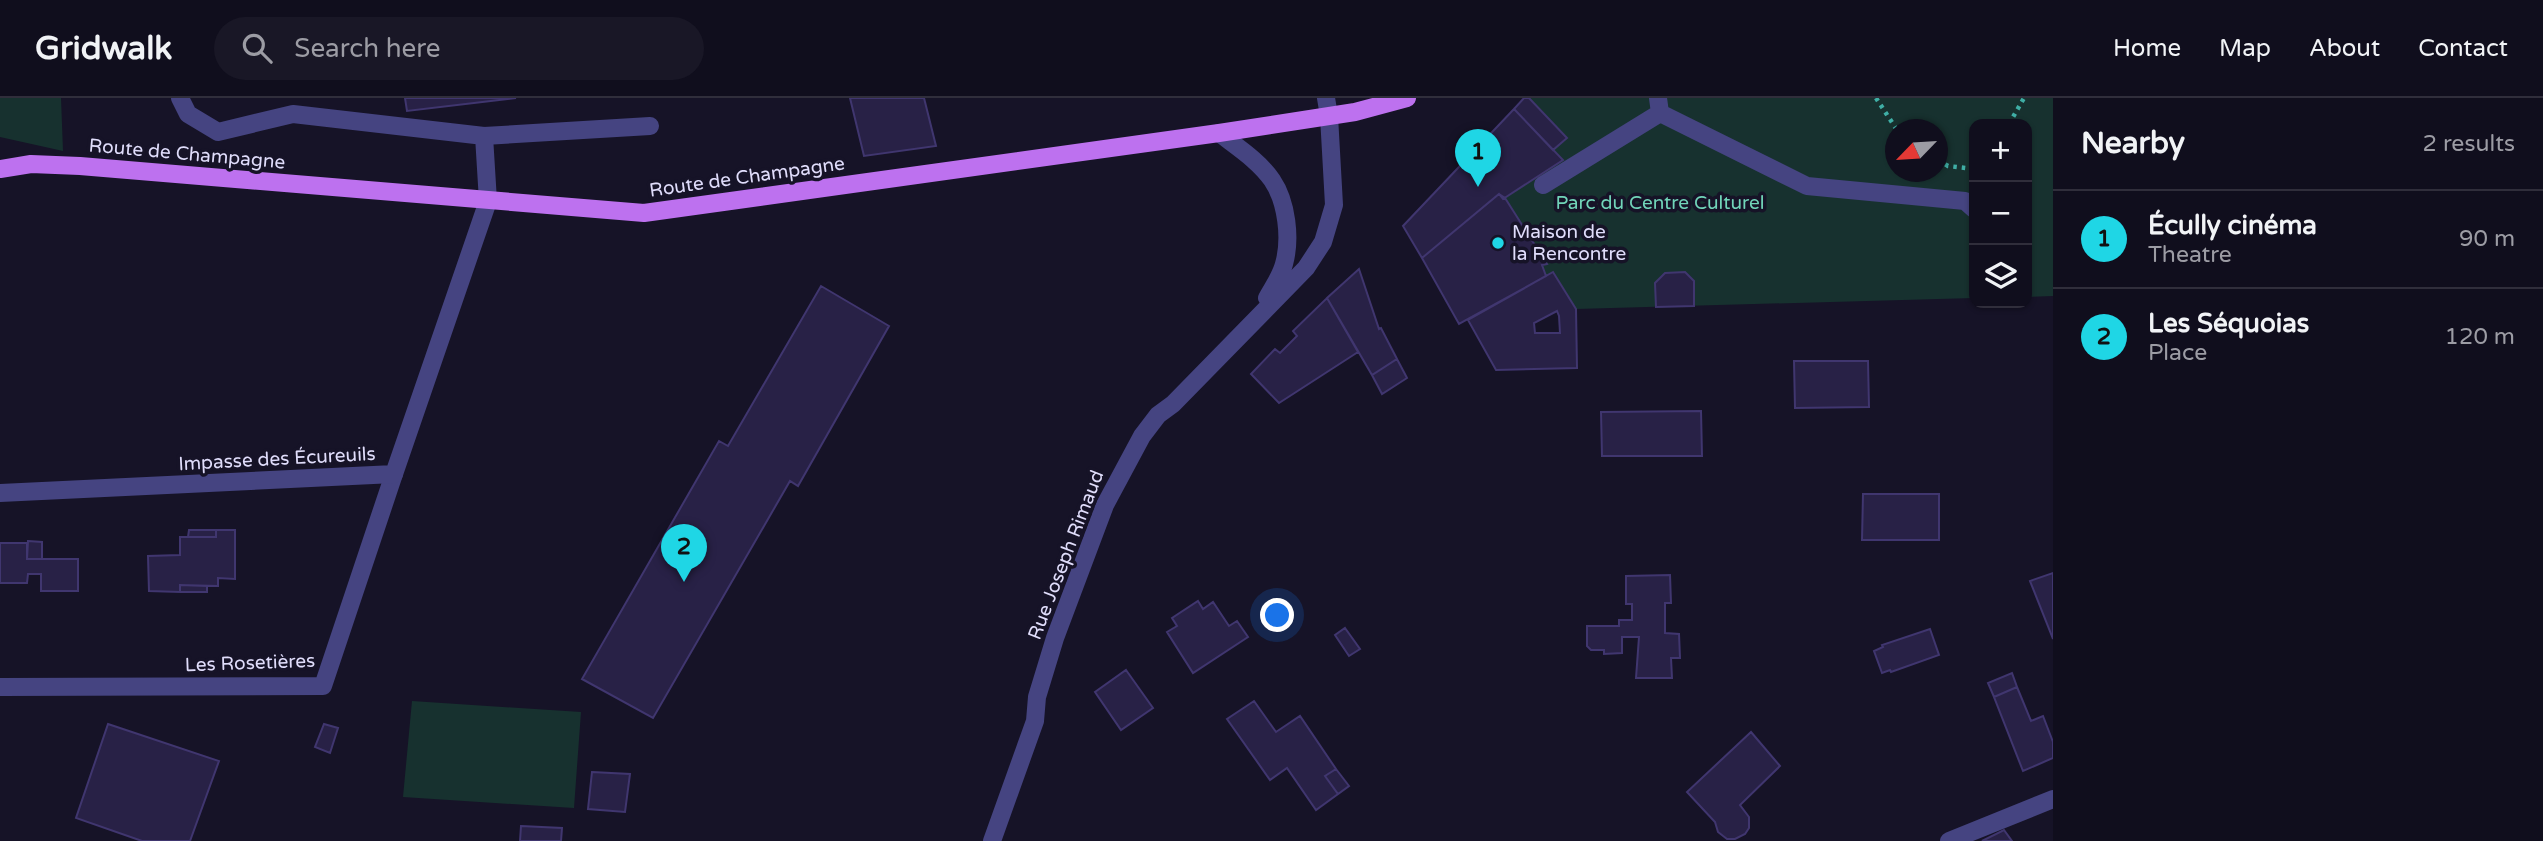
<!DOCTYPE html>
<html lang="en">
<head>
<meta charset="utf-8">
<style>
	:root { --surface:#100e1d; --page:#191726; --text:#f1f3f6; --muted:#9c9ca4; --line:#302e3b; --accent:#1fd6e5 }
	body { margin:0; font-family:"Varela Round",sans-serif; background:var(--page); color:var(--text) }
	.controls { position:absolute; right:21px; top:21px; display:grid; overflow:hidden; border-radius:14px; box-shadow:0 2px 5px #0004 }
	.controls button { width:63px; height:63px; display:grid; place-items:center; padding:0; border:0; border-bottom:2px solid var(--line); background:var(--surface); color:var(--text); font:35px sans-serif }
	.compass { position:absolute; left:1885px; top:21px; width:63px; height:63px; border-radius:50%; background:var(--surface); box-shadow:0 2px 5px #0004; rotate:245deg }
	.you { position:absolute; left:1278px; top:518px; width:24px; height:24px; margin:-18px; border:5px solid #fff; border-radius:50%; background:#1a73e8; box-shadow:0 0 0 10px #1a73e833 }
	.badge { display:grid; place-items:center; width:46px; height:46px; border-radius:50%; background:var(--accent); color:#111; font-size:23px; font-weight:700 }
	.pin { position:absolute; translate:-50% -58px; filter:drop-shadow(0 2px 4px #0008) }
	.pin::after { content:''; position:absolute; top:37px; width:24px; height:21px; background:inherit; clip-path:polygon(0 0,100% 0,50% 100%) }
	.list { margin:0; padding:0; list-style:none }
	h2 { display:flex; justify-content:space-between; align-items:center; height:91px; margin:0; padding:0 28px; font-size:30px }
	h2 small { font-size:23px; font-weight:400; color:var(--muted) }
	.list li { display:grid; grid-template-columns:46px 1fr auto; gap:21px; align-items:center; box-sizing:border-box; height:98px; padding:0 28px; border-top:2px solid var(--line) }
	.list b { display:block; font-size:26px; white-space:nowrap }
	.list p { margin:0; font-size:23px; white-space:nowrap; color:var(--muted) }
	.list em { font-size:23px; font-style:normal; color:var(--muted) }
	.icon { flex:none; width:38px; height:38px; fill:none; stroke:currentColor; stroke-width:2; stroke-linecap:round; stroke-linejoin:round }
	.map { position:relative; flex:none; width:2053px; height:743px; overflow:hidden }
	header { display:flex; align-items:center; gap:42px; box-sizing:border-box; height:98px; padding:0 35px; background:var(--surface); border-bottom:2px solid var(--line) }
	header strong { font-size:33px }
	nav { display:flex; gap:38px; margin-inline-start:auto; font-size:24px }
	.search { width:490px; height:63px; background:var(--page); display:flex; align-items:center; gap:18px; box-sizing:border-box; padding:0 24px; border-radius:38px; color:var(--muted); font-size:26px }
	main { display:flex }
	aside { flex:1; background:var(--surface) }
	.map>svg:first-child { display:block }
	.green { fill:#17312f; fill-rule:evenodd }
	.building { fill:#282146; stroke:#40366f; stroke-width:2; fill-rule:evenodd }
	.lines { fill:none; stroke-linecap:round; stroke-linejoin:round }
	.path { stroke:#3faea5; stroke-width:4.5; stroke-dasharray:3.5 5; stroke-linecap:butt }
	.service { stroke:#454481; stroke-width:18 }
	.minor { stroke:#454481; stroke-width:18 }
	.primary { stroke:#bd71ef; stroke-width:18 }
	.poi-dot { fill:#1fd6e5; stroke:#161327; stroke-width:2.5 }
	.labels { text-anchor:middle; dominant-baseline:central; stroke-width:7; stroke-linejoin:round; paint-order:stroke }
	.street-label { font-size:19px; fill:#e0ddfb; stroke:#161327 }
	.park-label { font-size:19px; fill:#71d4b9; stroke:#161327 }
	.poi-label { font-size:19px; fill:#e0ddfb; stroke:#161327; text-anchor:start }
</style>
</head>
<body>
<header>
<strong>Gridwalk</strong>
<div class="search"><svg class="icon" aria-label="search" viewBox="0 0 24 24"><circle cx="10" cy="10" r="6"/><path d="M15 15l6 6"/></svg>Search here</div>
<nav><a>Home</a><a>Map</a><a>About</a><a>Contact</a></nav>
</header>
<main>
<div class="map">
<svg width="2053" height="743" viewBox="0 0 2053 743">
	<rect width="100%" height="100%" fill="#161327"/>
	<!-- green -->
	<path class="green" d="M0 0H61L63 53 0 39Z
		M1529 0H2053V198L2027 199V26H1974V200L1576 211 1554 174 1546 178 1542 167 1546 166 1505 100 1562 62 1553 52 1567 39ZM1896 32H1938V74H1896Z
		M412 603 581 614 574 710 403 699Z"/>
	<!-- building -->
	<path class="building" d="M405 0H516L407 13Z
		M850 0H924L936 48 864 58Z
		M1524 0H1529L1567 40 1553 52 1514 11Z
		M1514 11 1563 62 1503 101 1499 96 1422 160 1403 128Z
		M1499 96 1505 100 1547 166 1542 167 1546 178 1459 226 1422 160Z
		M1359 171 1379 231 1381 230 1397 261 1372 277 1327 200Z
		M1553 174 1576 211 1577 270 1496 272 1468 222ZM1557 213 1559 218 1560 235H1535L1534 225Z
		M1685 174 1694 183V208L1656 209 1655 185 1665 175Z
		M821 188 889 228 798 388 790 383 653 620 582 581 719 343 728 348Z
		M1327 200 1358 254 1279 305 1251 276 1275 251 1280 255 1297 238 1293 233Z
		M1397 261 1407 280 1382 296 1372 277Z
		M1794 263H1868L1869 309 1795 310Z
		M1701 313 1702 358H1602L1601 314Z
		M1863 396H1939V442H1862Z
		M189 432H216V439H188Z
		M216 432H235V481L218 480V488L180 487V494L149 493 148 458 180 457V439H216Z
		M28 443 42 444V461H27Z
		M0 445H27V461H78V493H41V476H28L27 485H0Z
		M2053 475V541L2030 483Z
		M1670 477 1671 505H1665V535L1679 536 1680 560H1671L1672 580H1636L1639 539H1622V555L1604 556V552H1591L1587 548V528H1619V522H1632V506H1626V478Z
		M180 487 207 488V494H180Z
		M1198 503 1203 511 1213 504 1229 528 1237 523 1248 539 1193 575 1167 534 1177 528 1172 520Z
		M1345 530 1360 551 1349 558 1335 537Z
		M1930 531 1939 557 1891 574 1890 572 1882 575 1874 553 1883 549 1882 547Z
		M1126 572 1153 610 1121 632 1095 594Z
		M2012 575 2017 589 1994 599 1988 585Z
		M2017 589 2031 623 2043 618 2053 644V660L2023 673 1994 599Z
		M1254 603 1276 634 1300 618 1336 671 1325 678 1338 696 1316 712 1287 670 1270 682 1227 621Z
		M108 626 219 663 190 743H142L76 720Z
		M324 626 338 630 330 655 315 649Z
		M1751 634 1780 668 1740 707 1749 719V730L1745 736 1735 741H1727L1718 734 1715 724 1687 694Z
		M1336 671 1349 688 1338 696 1325 678Z
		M592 674 630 676 625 714 588 711Z
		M521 728 562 730 561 743H520Z
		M2004 732 2012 743H1982Z"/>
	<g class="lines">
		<!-- path -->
		<path class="path" d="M1876 0 1897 32
			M2009 26 2024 0
			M1938 62 1948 68 1974 71"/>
		<!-- service -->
		<path class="service" d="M180 0 188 16 218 34 293 16 484 38 650 28
			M1326 0 1329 18
			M1658 0 1660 15 1807 88 1965 103 1974 111
			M484 38 488 103
			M1543 87 1660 15
			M0 589 323 588 394 376"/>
		<!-- minor -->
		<path class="minor" d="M1219 35C1237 49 1259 63 1272 82 1287 104 1291 141 1284 166 1281 178 1273 189 1267 200
			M0 395 394 376 488 103
			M992 743 1035 623 1037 599 1055 540 1105 407 1142 338 1158 317 1173 306 1306 170 1323 144 1334 107 1329 18
			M1949 743 2053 701"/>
		<!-- primary -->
		<path class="primary" d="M0 71 31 66 80 68 644 115 1219 35 1355 14 1407 0"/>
	</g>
	<!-- markers -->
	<circle class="poi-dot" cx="1498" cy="145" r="7"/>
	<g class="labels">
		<!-- street labels -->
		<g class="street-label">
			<text transform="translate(187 56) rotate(5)">Route de Champagne</text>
			<text transform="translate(747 79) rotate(-8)">Route de Champagne</text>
			<text transform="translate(277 361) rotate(-3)">Impasse des Écureuils</text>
			<text transform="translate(1066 457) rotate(-69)">Rue Joseph Rimaud</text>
			<text transform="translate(250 565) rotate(-2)">Les Rosetières</text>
		</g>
		<!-- park labels -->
		<g class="park-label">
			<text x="1660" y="105">Parc du Centre Culturel</text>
		</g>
		<!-- poi labels -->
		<g class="poi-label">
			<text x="1512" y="134">Maison de<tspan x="1512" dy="22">la Rencontre</tspan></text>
		</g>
	</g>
</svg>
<div class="controls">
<button>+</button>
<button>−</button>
<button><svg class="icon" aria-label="layers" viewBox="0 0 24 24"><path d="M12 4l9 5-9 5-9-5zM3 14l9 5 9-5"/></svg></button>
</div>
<svg class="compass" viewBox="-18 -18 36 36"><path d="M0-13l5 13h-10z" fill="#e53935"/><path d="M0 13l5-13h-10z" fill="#9c9ca4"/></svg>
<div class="you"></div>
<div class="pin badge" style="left:1478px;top:89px">1</div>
<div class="pin badge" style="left:684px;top:484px">2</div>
</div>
<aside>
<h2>Nearby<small>2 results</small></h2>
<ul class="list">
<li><span class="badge">1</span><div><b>Écully cinéma</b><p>Theatre</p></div><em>90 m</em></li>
<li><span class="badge">2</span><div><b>Les Séquoias</b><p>Place</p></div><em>120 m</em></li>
</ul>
</aside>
</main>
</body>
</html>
